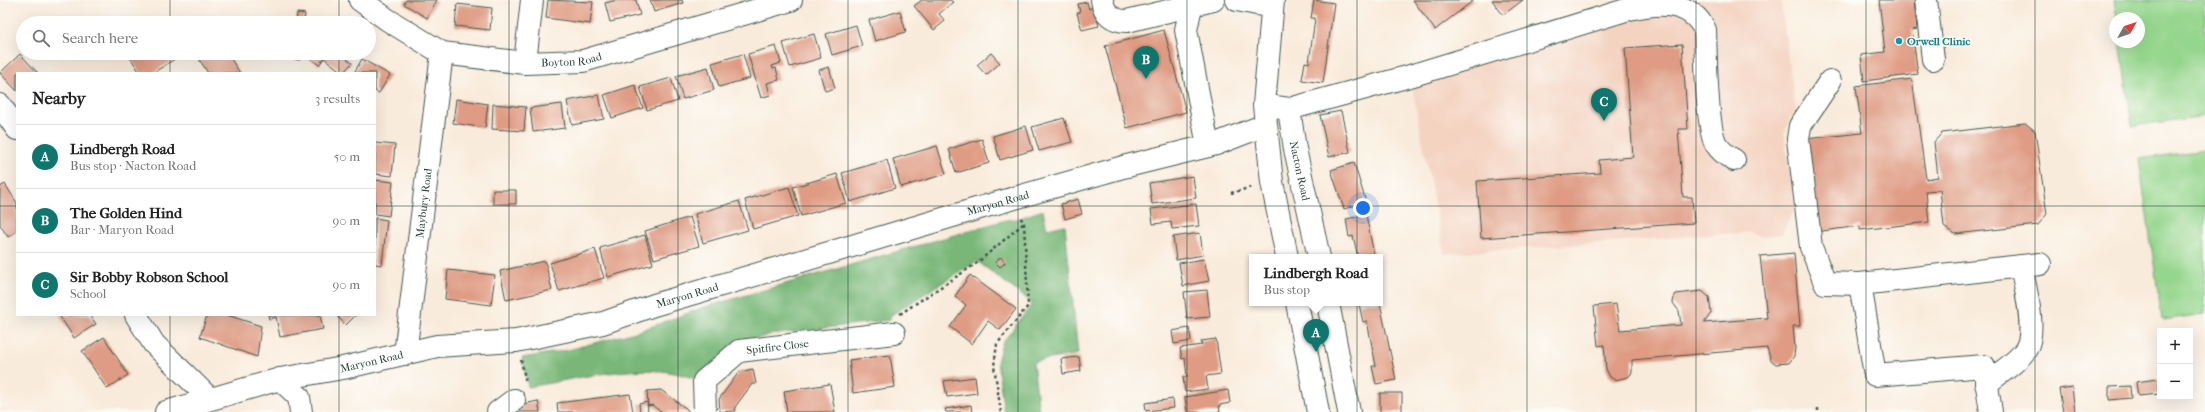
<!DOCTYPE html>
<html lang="en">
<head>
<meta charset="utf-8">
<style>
	:root { --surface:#fff; --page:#f2f2f2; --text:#222; --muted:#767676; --line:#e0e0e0; --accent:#0f766e }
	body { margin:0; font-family:"IM FELL French Canon",serif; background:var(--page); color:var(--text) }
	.controls { position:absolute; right:12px; bottom:12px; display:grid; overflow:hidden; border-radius:0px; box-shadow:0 4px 16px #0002 }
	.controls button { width:36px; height:36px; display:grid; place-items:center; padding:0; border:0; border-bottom:1px solid var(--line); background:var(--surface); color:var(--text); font:20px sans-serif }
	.compass { position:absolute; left:2109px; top:12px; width:36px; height:36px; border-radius:50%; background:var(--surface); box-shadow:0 4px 16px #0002; rotate:50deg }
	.you { position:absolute; left:1363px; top:208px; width:14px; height:14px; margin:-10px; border:3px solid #fff; border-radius:50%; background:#1a73e8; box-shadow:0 0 0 6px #1a73e833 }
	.badge { display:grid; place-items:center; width:26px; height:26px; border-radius:50%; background:var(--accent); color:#fff; font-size:13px; font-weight:700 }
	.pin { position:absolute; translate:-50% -33px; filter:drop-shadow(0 1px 2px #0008) }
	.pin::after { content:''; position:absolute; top:21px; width:14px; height:12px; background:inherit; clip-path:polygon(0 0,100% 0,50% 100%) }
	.popup { position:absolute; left:1249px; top:254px; width:134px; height:52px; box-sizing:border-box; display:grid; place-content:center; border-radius:0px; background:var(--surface); filter:drop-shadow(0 1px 3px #0005); font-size:13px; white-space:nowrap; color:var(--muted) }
	.popup b { font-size:15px; color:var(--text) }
	.popup::after { content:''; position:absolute; left:50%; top:100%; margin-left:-8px; border:8px solid transparent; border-top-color:var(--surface) }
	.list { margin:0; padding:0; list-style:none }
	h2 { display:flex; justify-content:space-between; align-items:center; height:52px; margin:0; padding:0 16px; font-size:17px }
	h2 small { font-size:13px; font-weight:400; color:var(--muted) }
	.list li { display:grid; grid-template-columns:26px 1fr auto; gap:12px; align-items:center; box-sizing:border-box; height:64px; padding:0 16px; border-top:1px solid var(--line) }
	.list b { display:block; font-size:15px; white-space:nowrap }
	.list p { margin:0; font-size:13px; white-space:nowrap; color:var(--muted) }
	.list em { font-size:13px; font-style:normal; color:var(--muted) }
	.icon { flex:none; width:22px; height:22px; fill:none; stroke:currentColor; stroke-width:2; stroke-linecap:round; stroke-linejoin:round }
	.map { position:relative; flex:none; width:2205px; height:412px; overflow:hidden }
	.search { position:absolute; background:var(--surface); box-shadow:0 4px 16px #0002; left:16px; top:16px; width:360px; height:44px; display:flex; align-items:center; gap:10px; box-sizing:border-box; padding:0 14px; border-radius:22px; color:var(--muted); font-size:15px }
	.panel { position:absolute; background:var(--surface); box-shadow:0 4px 16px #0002; left:16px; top:72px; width:360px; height:244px; border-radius:0px }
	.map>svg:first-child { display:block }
	.built { fill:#f4d3c1 }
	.green { fill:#95d68d; stroke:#5a8a60 }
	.forest { fill:#78b778; stroke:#4c7a56 }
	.building { fill:#df9b83 }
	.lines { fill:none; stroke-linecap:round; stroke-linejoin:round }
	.minor-casing { stroke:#40574d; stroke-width:24 }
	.path { stroke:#40574d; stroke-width:2.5; stroke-dasharray:3 3; stroke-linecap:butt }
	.minor { stroke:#fff; stroke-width:22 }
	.grid { fill:none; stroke:#1f3d34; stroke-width:1; stroke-opacity:0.55 }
	.culture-dot { fill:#0f9aa8; stroke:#fdfcf7; stroke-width:1.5 }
	.labels { text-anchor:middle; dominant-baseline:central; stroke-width:3; stroke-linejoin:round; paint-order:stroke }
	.culture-label { font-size:11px; font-weight:bold; fill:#0d838f; stroke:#fdfcf7; text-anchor:start }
	.street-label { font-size:11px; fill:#1f3d34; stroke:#fdfcf7 }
</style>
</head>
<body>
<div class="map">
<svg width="2205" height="412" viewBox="0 0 2205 412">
	<rect width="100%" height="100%" fill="#fdfcf7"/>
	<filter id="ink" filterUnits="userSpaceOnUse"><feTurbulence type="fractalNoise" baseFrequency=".025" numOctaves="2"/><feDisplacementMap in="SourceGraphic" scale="8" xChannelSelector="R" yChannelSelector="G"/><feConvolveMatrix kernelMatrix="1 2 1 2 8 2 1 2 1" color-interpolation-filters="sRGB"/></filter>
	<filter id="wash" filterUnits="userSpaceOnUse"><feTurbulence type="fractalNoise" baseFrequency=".012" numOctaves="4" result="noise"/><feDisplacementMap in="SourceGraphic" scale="16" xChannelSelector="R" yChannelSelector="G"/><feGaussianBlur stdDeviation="0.9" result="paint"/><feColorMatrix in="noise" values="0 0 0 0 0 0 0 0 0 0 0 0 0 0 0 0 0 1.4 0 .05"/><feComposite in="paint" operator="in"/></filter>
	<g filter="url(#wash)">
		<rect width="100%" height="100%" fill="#f9ebdb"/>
		<!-- built -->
		<path class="built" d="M1640 0H1781L1787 51 1796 108 1784 133 1795 208 1782 234 1761 237 1752 232 1444 254 1410 76Z"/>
		<!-- green -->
		<path class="green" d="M2114 0H2205V116L2132 126 2120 42H2139V18H2117Z
			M2205 150V314L2162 320 2139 159Z"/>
		<!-- forest -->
		<path class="forest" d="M1043 210 1047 229 1065 225 1078 354 1033 362 1039 412H1004L997 362 1002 343 1030 307 1031 302 977 261 891 315 890 320 769 335 737 345 695 379C646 359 578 379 528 387L522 358 568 350 639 331 702 308 1006 220 1017 219Z"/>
		<g id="blocks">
			<!-- building -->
			<path class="building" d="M406 0H437L427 18 404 4Z
				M548 0 593 2 590 24 546 18Z
				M617 0H636L640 15 610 22 605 3Z
				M650 0H682L683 3 654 12Z
				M922 0H950L953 2 939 14 945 21 934 30 914 6Z
				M1314 0 1334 3 1323 83 1302 80 1305 62 1309 63 1315 18H1311Z
				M1413 0H1474L1435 30Z
				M1492 0H1523L1503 15Z
				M1879 0H1914L1917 29 1912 30 1918 74 1864 81 1861 55 1885 52Z
				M1087 2 1089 9 1094 7 1099 26 1082 30 1077 13 1080 12 1078 4Z
				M457 4 492 8 490 30 455 26Z
				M900 11 906 32 875 41 869 20Z
				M297 13 305 14 304 23H296Z
				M856 25 862 46 832 55 826 34Z
				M1164 30 1186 112 1127 128 1105 46Z
				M814 34 821 58 790 67 783 43Z
				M1682 44 1688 129H1678L1683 197H1692L1694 223 1481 238 1477 181 1600 173 1599 160 1633 157 1625 48Z
				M776 46 781 63 772 66 773 69 776 68 779 80 767 83 770 95 761 98 748 54Z
				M136 53H184L153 73H140L130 57Z
				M208 53H227L240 73H208L199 59Z
				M288 53H301L300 60 287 58Z
				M308 53H349L345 57 352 63 343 73 324 58 319 65 306 55Z
				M991 53 1000 63 986 75 977 65Z
				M20 54 38 73H17V91L0 73Z
				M743 54 750 78 719 87 712 63Z
				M362 59 390 75 379 93 375 91V73H354Z
				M708 67 714 90 683 99 676 76Z
				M829 67 835 88 825 91 819 70Z
				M671 78 678 101 647 110 640 87Z
				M1912 79 1926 179 1938 177 1934 142 1942 133 2025 123 2035 131 2047 214 2038 225 1955 234 1944 226 1940 190 1926 191 1929 222 1860 230V226L1815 232 1805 139 1862 133 1856 86Z
				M635 85 643 108 612 118 604 95Z
				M599 95 604 119 572 125 567 101Z
				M456 99 488 104 485 128 453 123Z
				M493 104 526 107 524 131 492 129Z
				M562 104 565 128 533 132 530 108Z
				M1341 111 1350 152 1329 157 1320 115Z
				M1064 118 1072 142 1039 151 1032 127Z
				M1026 126 1033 150 1000 160 993 136Z
				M982 139 989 163 956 173 949 149Z
				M375 143 395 145 392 176 375 174Z
				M937 146 946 174 901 187 893 159Z
				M887 160 895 188 850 202 842 173Z
				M1354 163 1366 202 1344 209 1331 170Z
				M837 174 846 203 801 216 793 187Z
				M1193 176 1196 198 1152 204 1149 183Z
				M375 180 393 182 389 216 375 214Z
				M5 184 17 203V231L8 237 0 225V187Z
				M789 187 798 216 753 229 745 200Z
				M493 190H516V204H493Z
				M1078 199 1082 214 1065 219 1061 204Z
				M739 201 748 230 703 243 695 214Z
				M1196 204 1199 226 1172 229 1171 222 1153 224 1151 209Z
				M1366 215 1374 255 1375 257H1358L1353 236 1349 237 1346 219Z
				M690 217 699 246 654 259 645 231Z
				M375 218 387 220 382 265 375 264Z
				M1200 233 1203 255 1176 260 1173 237Z
				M645 235 653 264 608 277 600 248Z
				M595 249 604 278 559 291 550 263Z
				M1794 253 1800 326H1793L1795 348 1794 356 1789 363 1776 364 1771 360 1767 348 1632 360V373L1628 377 1615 380 1610 377 1606 369 1604 345 1598 346 1594 306 1616 304 1620 330 1681 325 1679 311 1673 303 1674 297 1676 294 1702 291 1709 297 1711 313 1704 323 1767 318 1760 256Z
				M1001 257 1005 263 1000 267 995 262Z
				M1204 259 1209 281 1183 286 1179 263Z
				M545 261 552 290 506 300 500 271Z
				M448 270 495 275 491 305 445 299Z
				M970 275 1016 309 1000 330 988 321 972 344 950 327 966 305 955 296Z
				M1207 290 1210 317 1187 319 1184 292Z
				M1366 303H1380L1396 380 1376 384 1372 366H1376L1367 321 1363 322 1359 304Z
				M59 315H90L96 324 74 338Z
				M207 315H227L261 326 257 357 200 337Z
				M268 315H320L323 329 280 337 276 317 269 319Z
				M336 315H356L346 325Z
				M1189 328 1191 341 1174 344 1172 331Z
				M104 337 128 375 107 389 82 351Z
				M1216 339 1221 374 1206 376 1208 389 1185 392 1183 377H1187L1185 358 1182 359 1180 348 1202 345 1201 341Z
				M890 355 895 387 853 393 849 360Z
				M1079 357 1081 371 1063 374 1061 359Z
				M753 369 756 384H752L735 407 736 411 720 412 719 399 739 372Z
				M975 377 977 393 947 397 944 381Z
				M2157 379 2159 394 2138 396 2136 382Z
				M830 384 835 412H787L784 391Z
				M2130 386 2131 398 2109 400V387Z
				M2072 387 2075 412H2063L2059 389Z
				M661 390 688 410V412H661L652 405 648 406 647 391Z
				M1228 390 1230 403 1219 405 1220 412H1187L1185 397Z
				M1380 393H1402V412H1380Z
				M630 394 633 412H558L557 403Z
				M1173 399 1174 408 1146 411 1145 403Z
				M538 401 540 412H518L524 404Z
				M647 402 648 412H640L639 404Z
				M971 405 972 412H946L945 409Z"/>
		</g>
	</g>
	<g filter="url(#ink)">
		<use href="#blocks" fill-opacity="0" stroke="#40574d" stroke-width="1"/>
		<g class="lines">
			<!-- minor casing -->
			<g class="minor-casing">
				<g id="minor">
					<path id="s1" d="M360 0 388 20 442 53 525 63 583 61 791 0"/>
					<path d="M1102 0C1104 14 1113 21 1127 21L1213 0"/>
					<path d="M1237 0 1272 7"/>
					<path d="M1273 0 1264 105 1272 182 1287 257"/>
					<path d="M1926 0 1933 59"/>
					<path d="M1191 6 1186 30 1208 146"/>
					<path d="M525 63 532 0"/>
					<path d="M1830 81 1800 126 1798 139 1811 247 1825 283 1860 284 2040 264"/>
					<path d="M0 105 17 129"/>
					<path id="s2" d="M1275 107 1289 109 1295 149 1319 257"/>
					<path d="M1289 109 1410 76 1629 9C1659 2 1690 0 1705 30 1706 54 1706 126 1716 144 1721 152 1727 156 1734 160"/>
					<path d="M1860 284 1875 375 1984 366 1991 412"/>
					<path d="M1297 303 1318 412"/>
					<path d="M1328 303 1349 412"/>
					<path d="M136 315 154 344 210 399"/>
					<path id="s3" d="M405 354 442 53"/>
					<path d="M280 379 299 397 301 412"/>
					<path d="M1986 384C1999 373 2017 363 2026 349 2037 331 2025 286 2021 266"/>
					<path id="s4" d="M166 412 280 379 343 368 437 346 516 341 603 323 654 305 983 207 1123 167 1216 144 1265 125"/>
					<path d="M498 412 514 400"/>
					<path id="s5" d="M705 412 704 381 739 351 894 333"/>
				</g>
			</g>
			<!-- path -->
			<path class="path" d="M1231 193 1252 187
				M900 314 977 263 1024 223
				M521 360 526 383
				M1818 408V412
				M1001 412 994 366 997 344 1028 306 1024 223 1020 217"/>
			<!-- minor -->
			<use href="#minor" class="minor"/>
		</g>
	</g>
	<!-- grid -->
	<path class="grid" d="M170 0V23M339 0V23M509 0V412M678 0V412M848 0V412M1018 0V412M1187 0V412M1357 0V412M1527 0V412M1696 0V412M1866 0V412M2035 0V412M170 53V73M339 53V73M0 206H17M375 206H2205M170 315V412M339 315V412"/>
	<!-- markers -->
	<circle class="culture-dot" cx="1899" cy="41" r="4"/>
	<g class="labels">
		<!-- culture labels -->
		<g class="culture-label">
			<text x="1907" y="41">Orwell Clinic</text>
		</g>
		<!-- street labels -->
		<g class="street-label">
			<text stroke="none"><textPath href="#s1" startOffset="228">Boyton Road</textPath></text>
			<text stroke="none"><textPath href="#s2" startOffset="77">Nacton Road</textPath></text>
			<text stroke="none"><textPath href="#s3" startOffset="152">Maybury Road</textPath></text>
			<text stroke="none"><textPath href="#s4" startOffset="860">Maryon Road</textPath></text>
			<text stroke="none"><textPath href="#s4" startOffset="536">Maryon Road</textPath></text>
			<text stroke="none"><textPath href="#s5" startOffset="116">Spitfire Close</textPath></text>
			<text stroke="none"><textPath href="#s4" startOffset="212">Maryon Road</textPath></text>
		</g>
	</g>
</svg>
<div class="controls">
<button>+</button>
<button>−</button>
</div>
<svg class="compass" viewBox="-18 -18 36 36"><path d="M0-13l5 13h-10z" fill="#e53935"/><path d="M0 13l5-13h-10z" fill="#767676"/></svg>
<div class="you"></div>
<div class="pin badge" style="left:1316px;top:352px">A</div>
<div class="popup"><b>Lindbergh Road</b>Bus stop</div>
<div class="pin badge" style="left:1146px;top:79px">B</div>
<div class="pin badge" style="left:1604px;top:121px">C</div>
<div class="search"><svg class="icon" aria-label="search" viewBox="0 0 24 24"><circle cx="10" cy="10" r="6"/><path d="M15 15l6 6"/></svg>Search here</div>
<section class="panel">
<h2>Nearby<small>3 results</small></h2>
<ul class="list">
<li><span class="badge">A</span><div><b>Lindbergh Road</b><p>Bus stop · Nacton Road</p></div><em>50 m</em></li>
<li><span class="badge">B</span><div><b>The Golden Hind</b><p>Bar · Maryon Road</p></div><em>90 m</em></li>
<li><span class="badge">C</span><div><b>Sir Bobby Robson School</b><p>School</p></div><em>90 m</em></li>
</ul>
</section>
</div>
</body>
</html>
